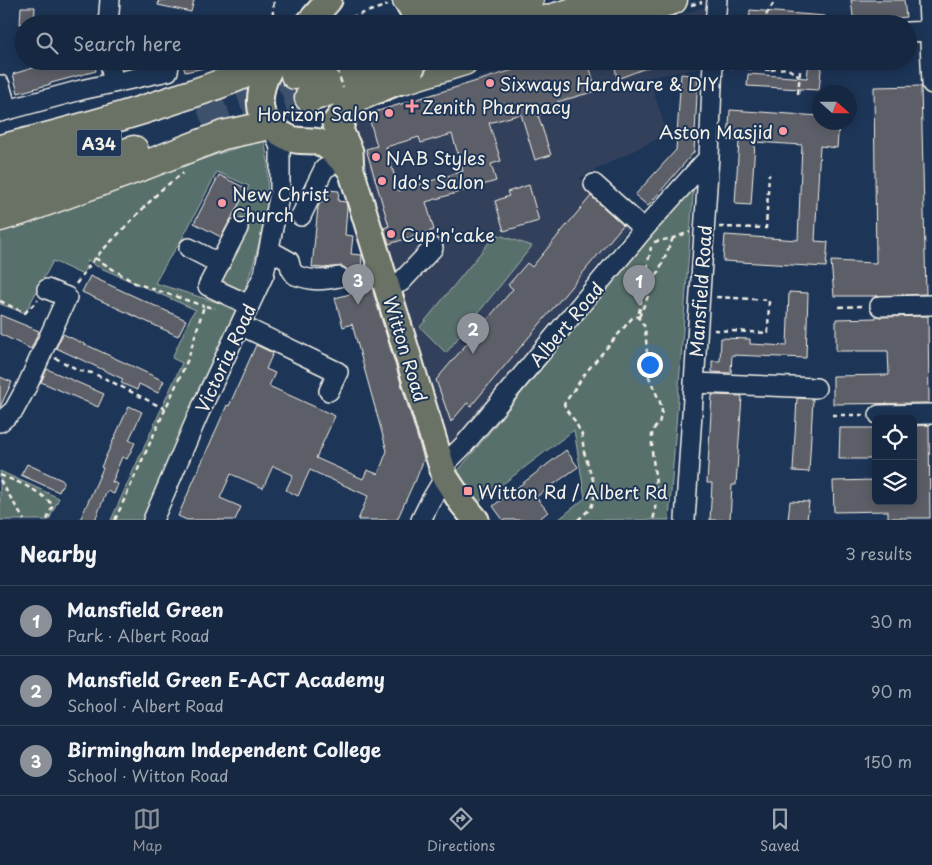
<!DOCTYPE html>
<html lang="en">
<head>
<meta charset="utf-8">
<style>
	:root { --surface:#162841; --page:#1f3048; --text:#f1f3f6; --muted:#9ea6b1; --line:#35445a; --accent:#8c9099 }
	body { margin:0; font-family:"Playpen Sans",sans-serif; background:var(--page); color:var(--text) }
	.controls { position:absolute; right:15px; bottom:15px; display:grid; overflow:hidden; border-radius:8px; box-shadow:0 2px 12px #0003 }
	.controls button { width:45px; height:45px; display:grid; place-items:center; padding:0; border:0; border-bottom:1px solid var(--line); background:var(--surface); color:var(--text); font:25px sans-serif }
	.compass { position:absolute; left:812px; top:85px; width:45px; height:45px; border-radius:50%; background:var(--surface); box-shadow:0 2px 12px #0003; rotate:111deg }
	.you { position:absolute; left:649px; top:364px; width:18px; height:18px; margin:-12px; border:4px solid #fff; border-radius:50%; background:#1a73e8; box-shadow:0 0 0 8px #1a73e833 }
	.badge { display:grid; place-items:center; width:32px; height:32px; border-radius:50%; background:var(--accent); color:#fff; font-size:16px; font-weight:700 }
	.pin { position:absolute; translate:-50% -41px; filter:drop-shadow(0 1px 2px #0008) }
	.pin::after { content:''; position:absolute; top:26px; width:18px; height:15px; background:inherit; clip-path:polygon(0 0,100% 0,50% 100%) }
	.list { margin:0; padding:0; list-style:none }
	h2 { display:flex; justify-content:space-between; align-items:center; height:65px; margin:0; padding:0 20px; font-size:21px }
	h2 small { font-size:16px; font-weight:400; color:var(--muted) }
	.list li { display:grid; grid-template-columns:32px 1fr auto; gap:15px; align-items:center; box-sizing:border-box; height:70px; padding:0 20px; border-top:1px solid var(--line) }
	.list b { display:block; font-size:19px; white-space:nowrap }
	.list p { margin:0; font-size:16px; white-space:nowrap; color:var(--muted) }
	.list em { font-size:16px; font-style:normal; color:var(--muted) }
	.icon { flex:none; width:28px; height:28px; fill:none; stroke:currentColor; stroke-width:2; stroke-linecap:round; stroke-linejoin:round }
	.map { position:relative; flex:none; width:932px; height:520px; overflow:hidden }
	.search { position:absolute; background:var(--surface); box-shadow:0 2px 12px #0003; left:15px; right:15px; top:15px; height:55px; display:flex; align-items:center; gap:12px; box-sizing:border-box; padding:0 18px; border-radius:28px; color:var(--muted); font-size:19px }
	.sheet { height:275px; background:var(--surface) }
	nav { display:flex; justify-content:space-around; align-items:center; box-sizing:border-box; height:70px; border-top:1px solid var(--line); background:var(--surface); font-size:14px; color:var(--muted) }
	nav a { display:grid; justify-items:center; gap:2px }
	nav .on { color:var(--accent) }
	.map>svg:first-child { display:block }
	.built { fill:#30415c }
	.green { fill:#58706c; stroke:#a6b0aa }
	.building { fill:#5d5e67; stroke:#f4f1e8; fill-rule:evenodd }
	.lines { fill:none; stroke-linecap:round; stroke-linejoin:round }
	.highway-tunnel { stroke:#3d516d; stroke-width:28; stroke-dasharray:28 14; stroke-linecap:butt }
	.minor-casing { stroke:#f4f1e8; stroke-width:22 }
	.major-casing { stroke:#f4f1e8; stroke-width:29 }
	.highway-casing { stroke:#f4f1e8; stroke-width:31 }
	.path { stroke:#f4f1e8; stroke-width:2.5; stroke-dasharray:5 4; stroke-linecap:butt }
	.minor { stroke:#1d3557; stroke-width:19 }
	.major { stroke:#6a7266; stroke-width:25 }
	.highway { stroke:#6a7266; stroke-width:28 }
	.major-bridge-casing { stroke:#f4f1e8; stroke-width:29; stroke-linecap:butt }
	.path-bridge { stroke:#f4f1e8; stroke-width:2.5; stroke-dasharray:5 4; stroke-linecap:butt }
	.major-bridge { stroke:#6a7266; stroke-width:25 }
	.poi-dot { fill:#ff9aa2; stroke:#1d3557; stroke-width:2 }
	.labels { text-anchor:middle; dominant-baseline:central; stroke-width:4; stroke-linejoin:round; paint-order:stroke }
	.shield { fill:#1d3557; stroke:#b4b9bc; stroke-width:1 }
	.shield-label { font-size:16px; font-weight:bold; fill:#f4f1e8 }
	.poi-label { font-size:18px; fill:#f4f1e8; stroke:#1d3557; text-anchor:start }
	.street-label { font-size:18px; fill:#f4f1e8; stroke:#1d3557 }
</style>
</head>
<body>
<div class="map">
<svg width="932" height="520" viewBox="0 0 932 520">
	<rect width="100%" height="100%" fill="#1d3557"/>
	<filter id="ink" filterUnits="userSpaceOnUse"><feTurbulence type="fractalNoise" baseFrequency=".02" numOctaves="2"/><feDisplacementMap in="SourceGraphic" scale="10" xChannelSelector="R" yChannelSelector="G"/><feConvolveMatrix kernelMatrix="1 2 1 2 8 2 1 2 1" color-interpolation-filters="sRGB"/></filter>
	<g filter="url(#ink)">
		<!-- built -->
		<path class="built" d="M705 7 703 24H652Z
			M534 61H700L699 69 649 77 667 134 579 178 631 224 451 445 389 248 354 118Z"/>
		<!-- green -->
		<path class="green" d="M264 139 268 161 267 213 254 262 244 292 222 285V278L249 223 233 216 249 186 217 172 181 241 168 260 155 283 242 310 143 520H111L182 363 172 358 192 314 196 310 94 265 88 260 83 275 53 261 25 313 0 304V228L154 175Z
			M694 182 669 520H558L585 498 574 430 479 502 457 472Z
			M496 234 532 246 446 353 420 327Z
			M0 471 59 498 49 520H0Z"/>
		<!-- building -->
		<path class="building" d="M159 0H194L191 12 158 5Z
			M851 0H904L906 17 882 20 883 24H854Z
			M21 7H35L34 24H20Z
			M750 10 825 16 824 24H749Z
			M71 61H94L96 71 51 83V84L18 93 13 74 46 64 47 68Z
			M182 61H214V66L185 72Z
			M543 61H588L596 91 557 102 559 108 538 115 551 155 535 160 521 114 489 123 501 161 491 164 496 181 426 202 434 230 389 244 384 228 389 226 366 149 377 146 368 114ZM452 134 463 171 399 191 386 147 419 137 421 143Z
			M614 61H662V62L617 79Z
			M809 61H822L819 90 747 86 748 74 807 78Z
			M681 74 698 76 694 152 648 206 635 195 676 150Z
			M921 86 926 294 876 296H834L831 261 876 263 874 87Z
			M730 110 820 116V122H839L837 148 820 146 815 241 828 242 826 267 723 261 725 235 798 240 802 145 755 142 751 205 735 204 739 141 728 140Z
			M219 175 247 189 221 237 194 223Z
			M529 185 539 221 504 231 495 201 509 196 507 192Z
			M328 190 339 191 338 201 346 202 347 207 345 235 353 236 351 254 362 255 361 272 348 270 342 266 323 268 312 267 318 207 321 201H327Z
			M591 196 623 225 471 406 467 403 451 422 436 380 513 289 508 285 527 263 532 267Z
			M90 276 186 320 178 336 82 292Z
			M372 288 424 459 415 482H414L397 520H358L368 496 310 470 298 496 286 490 293 475 273 466 263 488 231 474 220 498 241 507 235 520H187L178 516 227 405 229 406 256 345 273 353 266 369 275 373 269 386 335 416 316 458 363 479 367 470 378 474 387 451 352 324 343 327 335 298Z
			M789 292 808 293 806 358 732 355 731 373 712 372V361H720L721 338 750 339V344L787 346Z
			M0 315 39 331 31 349 0 334Z
			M876 316 880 317 928 316 929 403 833 404V376L889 375 888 351H836V319L876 318Z
			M63 334 164 381 158 393 139 384 137 390 121 383 123 379 56 348Z
			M47 369 104 394 98 407 41 382Z
			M0 377 12 382 0 407Z
			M712 395 742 396 736 485H732L730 520H710L712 483H707Z
			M797 398 813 399 809 472 793 471Z
			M129 406 142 412 129 440 135 443 127 459 122 457 114 476H115L112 482 118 484 114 494 107 491 95 520H80L103 468 101 467Z
			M929 425 930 518H888V511L834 512 833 481 876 480V501H913V426Z
			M840 428H876V459H839Z
			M566 450 578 467 536 497 548 512 538 520H503L493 506Z
			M27 464 64 481 59 492 21 475Z
			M790 501 809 502 807 520H788Z"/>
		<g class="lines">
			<!-- highway-tunnel -->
			<path class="highway-tunnel" d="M197 109 295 75
				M204 127 309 98"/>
			<!-- minor casing -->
			<g class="minor-casing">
				<path id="minor" d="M928 0 932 84
					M108 24 110 0
					M715 24 717 0
					M908 32 929 31
					M110 61 113 83
					M0 85 7 110
					M0 112 81 90 168 71 170 61
					M594 184 644 229
					M301 216 324 169 341 159
					M238 228 208 286 249 305
					M189 248 220 264
					M269 250 289 261 291 269 295 275C312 281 321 281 339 277
					M387 288 401 282 433 248
					M880 306 932 305
					M240 325 338 372 329 391
					M694 383 816 388
					M879 415 932 414
					M0 422 14 410 27 386 67 297 47 289
					M442 467 463 446 644 229 709 157
					M153 520 199 413 264 274 280 192V148L273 129
					M421 520 430 502 445 477
					M685 520 709 157 713 61"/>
			</g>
			<!-- major casing -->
			<g class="major-casing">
				<path id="major" d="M406 0C411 7 416 15 417 24
					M308 24 329 0
					M275 61C264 75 256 98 263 116 268 126 279 133 289 138 300 143 310 139 319 142 332 147 342 161 351 170
					M345 110 340 130 350 152 351 170 445 477 462 503 476 520
					M335 123 345 110 356 99 402 80 411 69"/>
			</g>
			<!-- highway casing -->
			<g class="highway-casing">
				<path id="highway" d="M407 0C441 17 456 10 491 0
					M473 17 529 0
					M593 23 673 0
					M532 24 615 0
					M295 75 338 61
					M402 80 464 61
					M309 98 416 61
					M0 149C60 134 121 118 179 98 211 88 242 77 271 61
					M0 171 88 146 104 141
					M0 194 23 187 134 150
					M0 217 20 211 143 166 223 135 270 125"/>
			</g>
			<!-- path -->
			<path class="path" d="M691 5 702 2
				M334 23 388 5
				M270 24 272 22 274 0
				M764 24 765 17 774 2 773 0
				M729 67 770 70V61
				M771 70 786 68 800 76
				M798 94 801 61
				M719 227 766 228 769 174
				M654 242 673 238 690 232
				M95 258 135 283 204 306
				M76 284 95 258 161 190 183 173
				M0 301 25 313 38 300
				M839 307 865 306
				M639 313 651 247
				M639 317 673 238
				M714 330 768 333 769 300 716 297
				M55 358 81 371 92 373 106 379 165 409
				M832 415H863
				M0 475C21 483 37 489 53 505L47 520
				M0 480 24 520
				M115 520 188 359 204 306 215 308
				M578 520 591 508 594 498V483L584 452 582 435 575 421 567 411 564 404 587 371 633 317H638L645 327 649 377 660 402 662 411 659 423 652 431V451L656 484 655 512 653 520"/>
			<!-- minor -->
			<use href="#minor" class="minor"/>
			<!-- major -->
			<use href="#major" class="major"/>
			<!-- highway -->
			<use href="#highway" class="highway"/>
			<!-- major-bridge casing -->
			<g class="major-bridge-casing">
				<path id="major-bridge" d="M411 69 415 61"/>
			</g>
			<!-- path-bridge -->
			<path class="path-bridge" d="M335 61 343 88"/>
			<!-- major-bridge -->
			<use href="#major-bridge" class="major-bridge"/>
		</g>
	</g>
	<!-- markers -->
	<g class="poi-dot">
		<circle cx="490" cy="83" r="5"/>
		<path d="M409.5 98.5h5v5h5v5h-5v5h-5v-5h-5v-5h5z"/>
		<circle cx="389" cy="113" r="5"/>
		<circle cx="783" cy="131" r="5"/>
		<circle cx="376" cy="157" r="5"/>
		<circle cx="382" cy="181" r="5"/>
		<circle cx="222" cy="203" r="5"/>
		<circle cx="391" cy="234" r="5"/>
		<rect x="463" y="486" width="10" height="10" rx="2.5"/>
	</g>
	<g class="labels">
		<!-- shield labels -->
		<rect class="shield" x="76.5" y="129.5" width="45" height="27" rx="4"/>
		<g class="shield-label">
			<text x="99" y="143">A34</text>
		</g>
		<!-- poi labels -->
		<g class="poi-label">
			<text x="500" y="83">Sixways Hardware &amp; DIY</text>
			<text x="422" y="106">Zenith Pharmacy</text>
			<text x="379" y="113" text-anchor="end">Horizon Salon</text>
			<text x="773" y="131" text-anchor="end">Aston Masjid</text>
			<text x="386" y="157">NAB Styles</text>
			<text x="392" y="181">Ido's Salon</text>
			<text x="232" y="193">New Christ<tspan x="232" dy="21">Church</tspan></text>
			<text x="401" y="234">Cup'n'cake</text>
			<text x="478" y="491">Witton Rd / Albert Rd</text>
		</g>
		<!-- street labels -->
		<g class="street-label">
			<text transform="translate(700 291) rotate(-86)">Mansfield Road</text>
			<text transform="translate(566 324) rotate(-50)">Albert Road</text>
			<text transform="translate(406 349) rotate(73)">Witton Road</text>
			<text transform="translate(225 358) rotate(-65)">Victoria Road</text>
		</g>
	</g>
</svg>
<div class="controls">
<button><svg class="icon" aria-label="locate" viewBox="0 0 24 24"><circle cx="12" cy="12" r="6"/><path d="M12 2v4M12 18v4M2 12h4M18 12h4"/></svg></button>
<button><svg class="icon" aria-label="layers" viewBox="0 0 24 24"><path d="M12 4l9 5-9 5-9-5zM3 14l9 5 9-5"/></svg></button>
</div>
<svg class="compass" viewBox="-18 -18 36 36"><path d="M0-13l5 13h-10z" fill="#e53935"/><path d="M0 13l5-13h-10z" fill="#9ea6b1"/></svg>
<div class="you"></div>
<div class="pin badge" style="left:639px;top:306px">1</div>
<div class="pin badge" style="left:473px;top:354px">2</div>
<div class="pin badge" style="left:358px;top:305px">3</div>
<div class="search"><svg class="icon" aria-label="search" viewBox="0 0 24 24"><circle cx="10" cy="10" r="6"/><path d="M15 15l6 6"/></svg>Search here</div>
</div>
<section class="sheet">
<h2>Nearby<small>3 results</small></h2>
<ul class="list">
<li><span class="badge">1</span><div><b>Mansfield Green</b><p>Park · Albert Road</p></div><em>30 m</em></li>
<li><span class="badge">2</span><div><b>Mansfield Green E-ACT Academy</b><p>School · Albert Road</p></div><em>90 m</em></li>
<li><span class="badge">3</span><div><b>Birmingham Independent College</b><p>School · Witton Road</p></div><em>150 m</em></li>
</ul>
</section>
<nav>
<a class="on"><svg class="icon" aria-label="map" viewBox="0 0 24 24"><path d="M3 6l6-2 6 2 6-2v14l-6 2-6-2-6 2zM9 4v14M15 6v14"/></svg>Map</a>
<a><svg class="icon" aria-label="directions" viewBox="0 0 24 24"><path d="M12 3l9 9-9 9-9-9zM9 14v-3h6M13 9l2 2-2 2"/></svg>Directions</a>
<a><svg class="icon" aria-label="saved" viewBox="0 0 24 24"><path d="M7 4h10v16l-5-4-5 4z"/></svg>Saved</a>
</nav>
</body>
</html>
